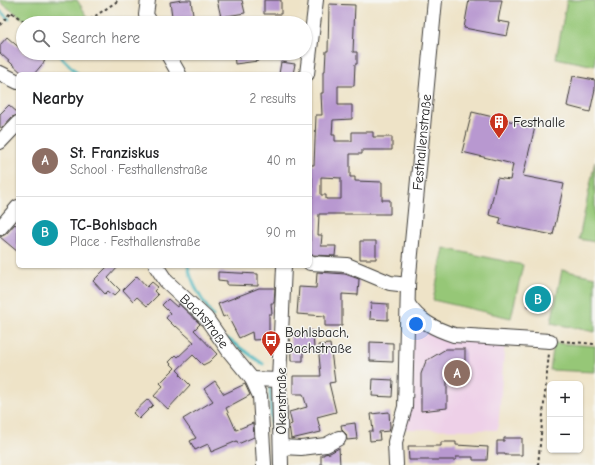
<!DOCTYPE html>
<html lang="en">
<head>
<meta charset="utf-8">
<style>
	:root { --surface:#fff; --page:#f2f2f2; --text:#202124; --muted:#757577; --line:#e0e0e0; --accent:#0f766e }
	body { margin:0; font-family:"Comic Neue",sans-serif; background:var(--page); color:var(--text) }
	.controls { position:absolute; right:12px; bottom:12px; display:grid; overflow:hidden; border-radius:6px; box-shadow:0 1px 3px #0004 }
	.controls button { width:36px; height:36px; display:grid; place-items:center; padding:0; border:0; border-bottom:1px solid var(--line); background:var(--surface); color:var(--text); font:20px sans-serif }
	.you { position:absolute; left:416px; top:324px; width:14px; height:14px; margin:-10px; border:3px solid #fff; border-radius:50%; background:#1a73e8; box-shadow:0 0 0 6px #1a73e833 }
	.badge { display:grid; place-items:center; width:26px; height:26px; border-radius:50%; background:var(--accent); color:#fff; font-size:13px; font-weight:700 }
	.pin { position:absolute; translate:-50% -50%; border:2px solid #fff; box-shadow:0 1px 4px #0006 }
	.list { margin:0; padding:0; list-style:none }
	h2 { display:flex; justify-content:space-between; align-items:center; height:52px; margin:0; padding:0 16px; font-size:17px }
	h2 small { font-size:13px; font-weight:400; color:var(--muted) }
	.list li { display:grid; grid-template-columns:26px 1fr auto; gap:12px; align-items:center; box-sizing:border-box; height:72px; padding:0 16px; border-top:1px solid var(--line) }
	.list b { display:block; font-size:15px; white-space:nowrap }
	.list p { margin:0; font-size:13px; white-space:nowrap; color:var(--muted) }
	.list em { font-size:13px; font-style:normal; color:var(--muted) }
	.icon { flex:none; width:22px; height:22px; fill:none; stroke:currentColor; stroke-width:2; stroke-linecap:round; stroke-linejoin:round }
	.map { position:relative; flex:none; width:595px; height:465px; overflow:hidden }
	.search { position:absolute; background:var(--surface); box-shadow:0 1px 3px #0004; left:16px; top:16px; width:296px; height:44px; display:flex; align-items:center; gap:10px; box-sizing:border-box; padding:0 14px; border-radius:22px; color:var(--muted); font-size:15px }
	.panel { position:absolute; background:var(--surface); box-shadow:0 1px 3px #0004; left:16px; top:72px; width:296px; height:196px; border-radius:6px }
	.map>svg:first-child { display:block }
	.built { fill:#eed0e8 }
	.green { fill:#96c777; stroke:#59724a }
	.lines { fill:none; stroke-linecap:round; stroke-linejoin:round }
	.stream { stroke:#43b3bb; stroke-width:3 }
	.building { fill:#b898d0; fill-rule:evenodd }
	.minor-casing { stroke:#3c3a36; stroke-width:16 }
	.path { stroke:#3c3a36; stroke-width:2; stroke-dasharray:3 3; stroke-linecap:butt }
	.minor { stroke:#fff; stroke-width:14 }
	.labels { text-anchor:middle; dominant-baseline:central; stroke-width:3; stroke-linejoin:round; paint-order:stroke }
	.poi-label { font-size:14px; fill:#1c1c1c; stroke:#f6f6f2; text-anchor:start }
	.street-label { font-size:14px; fill:#1c1c1c; stroke:#f6f6f2 }
</style>
</head>
<body>
<div class="map">
<svg width="595" height="465" viewBox="0 0 595 465">
	<rect width="100%" height="100%" fill="#f6f6f2"/>
	<filter id="ink" filterUnits="userSpaceOnUse"><feTurbulence type="fractalNoise" baseFrequency=".025" numOctaves="2"/><feDisplacementMap in="SourceGraphic" scale="8" xChannelSelector="R" yChannelSelector="G"/><feConvolveMatrix kernelMatrix="1 2 1 2 8 2 1 2 1" color-interpolation-filters="sRGB"/></filter>
	<filter id="wash" filterUnits="userSpaceOnUse"><feTurbulence type="fractalNoise" baseFrequency=".012" numOctaves="4" result="noise"/><feDisplacementMap in="SourceGraphic" scale="16" xChannelSelector="R" yChannelSelector="G"/><feGaussianBlur stdDeviation="0.9" result="paint"/><feColorMatrix in="noise" values="0 0 0 0 0 0 0 0 0 0 0 0 0 0 0 0 0 1.4 0 .05"/><feComposite in="paint" operator="in"/></filter>
	<g filter="url(#wash)">
		<rect width="100%" height="100%" fill="#eee3c7"/>
		<!-- built -->
		<path class="built" d="M412 316 432 330 505 341 498 430 404 429Z"/>
		<!-- green -->
		<path class="green" d="M0 0H77L88 17 80 23H29L0 2Z
			M567 0H595V66L556 58Z
			M595 161V242L579 239Z
			M444 248 523 265 511 318 433 300Z
			M562 270 595 277V332L551 323Z
			M554 343 595 346V372L550 370Z"/>
		<g class="lines">
			<!-- stream -->
			<path class="stream" d="M0 11 9 19
				M21 29 23 30
				M57 53 78 74
				M188 266C192 285 202 300 213 316
				M228 339 263 364
				M270 388 273 465"/>
		</g>
		<g id="blocks">
			<!-- building -->
			<path class="building" d="M182 0H191L194 23H173L170 2Z
				M217 0H242L245 13 221 17Z
				M264 0H281V14H264Z
				M469 0H502L498 21 510 23 507 36 464 28Z
				M329 4 355 5 353 52H357V64H355L354 86H338V105H352V119L333 120 332 135H335V141H352V132H373V137H392V150H362V154H350V177H355V181L382 182V200H390V214H319L318 235H322L321 246H336L335 256 310 255V198H312V177H310V165H314L316 115H322L321 93H323V71H325L326 51H328ZM321 177 341 178V199H326V195H321Z
				M7 37 23 51V53H36L45 61 34 74H23L0 53V45Z
				M234 53H257L258 61 235 64Z
				M281 62 295 64 293 74H279Z
				M573 76 595 80V89L590 112 567 106Z
				M9 105 18 113V115L12 117 2 128 0 127V114Z
				M472 112 535 127 523 176 564 184 553 235 499 224 501 218 489 215 497 178 510 180 513 164 462 152Z
				M15 224 18 227V252L0 237 6 234Z
				M360 241H376V259H360Z
				M108 266H119L108 278 120 290 114 296 108 291 105 294 93 281Z
				M218 272 258 274V286L227 285V281L218 280Z
				M317 272 345 274 359 279 358 295 342 294V326H325V316L297 314 299 287 316 288Z
				M137 276 147 287 152 282 158 287 154 291 158 295 147 306 137 297 133 301 123 290Z
				M532 287 548 291 543 310 527 306Z
				M259 288H275L274 303H271L272 314H269V339L253 340 252 332 239 338 227 315 223 317 218 304Z
				M168 299 177 307 179 304 200 324 194 330 217 354 209 362 203 365 193 355 177 370 181 374 180 375 190 385 168 409 154 396 163 386 160 383 175 368 169 362 176 355 178 357 194 342 176 326 175 327 166 318 170 313 162 305Z
				M371 303 388 304V320L370 319Z
				M313 331 314 349 303 351V361H291L290 332Z
				M370 342 393 343V362L370 361Z
				M330 344 335 382 329 383 336 412 317 417 321 432 291 439 289 425 292 424 289 412 307 407 303 394H293V376H321L318 345Z
				M446 349H465V375H452L447 378V408L421 411V374L426 361Z
				M373 379 393 380 392 397 372 396Z
				M215 381 224 394 245 384 250 395 226 408 236 430 253 423 254 437 238 444 237 441 211 452 208 444 195 450 190 441 196 438 183 419 213 401 204 389Z
				M148 399 153 405 139 419 133 413Z
				M389 412 390 427 389 431 379 432 380 440 370 441 369 431H373L371 414Z
				M355 423 357 439 347 440 346 434 342 430 341 425Z
				M504 438H522V455H505V454H497V441H504Z
				M441 442H456V445L488 447 487 460H473V457H456V460H409L408 446H441Z
				M339 448 340 465H321V455H324V454L330 453Z"/>
		</g>
	</g>
	<g filter="url(#ink)">
		<use href="#blocks" fill-opacity="0" stroke="#3c3a36" stroke-width="1"/>
		<g class="lines">
			<!-- minor casing -->
			<g class="minor-casing">
				<g id="minor">
					<path d="M148 0 146 15 151 23"/>
					<path d="M167 53 179 74"/>
					<path d="M0 73 18 82"/>
					<path d="M307 74 316 0"/>
					<path d="M0 142 18 123"/>
					<path d="M0 228 18 207"/>
					<path d="M310 263 347 265 390 283 408 285"/>
					<path id="s1" d="M156 266 166 281 206 318 229 351 252 379 260 396 264 465"/>
					<path d="M408 304C419 321 435 329 454 335L550 341"/>
					<path d="M252 379 279 380"/>
					<path d="M281 447 301 448 326 445 339 438"/>
					<path d="M281 465 279 380 284 266"/>
					<path id="s2" d="M396 465 395 442 405 407 408 285 435 0"/>
				</g>
			</g>
			<!-- path -->
			<path class="path" d="M85 23 119 0
				M0 25 11 12 26 23
				M561 341 595 344
				M538 465 549 353"/>
			<!-- minor -->
			<use href="#minor" class="minor"/>
		</g>
	</g>
	<!-- icons -->
	<defs>
		<g id="building-pin" transform="scale(1)"><path d="M0 17L-7.5 6A9.5 9.5 0 1 1 7.5 6Z" fill="#c8321e" stroke="#f6f6f2"/><path d="M-4-6H4V6H1V3H-1V6H-4ZM-2.5-4.3h1.7v1.8h-1.7ZM.8-4.3h1.7v1.8H.8ZM-2.5-1h1.7V.8h-1.7ZM.8-1h1.7V.8H.8Z" fill="#fff"/></g>
		<g id="bus-pin" transform="scale(1)"><path d="M0 17L-7.5 6A9.5 9.5 0 1 1 7.5 6Z" fill="#c8321e" stroke="#f6f6f2"/><path d="M-5-6H5V4H4V6H2V4H-2V6H-4V4H-5ZM-3.5-4V0h7V-4ZM-3.5 1.2v1.5H-2V1.2ZM2 1.2v1.5H3.5V1.2Z" fill="#fff"/></g>
	</defs>
	<g fill-rule="evenodd">
		<use href="#building-pin" x="499" y="122"/>
		<use href="#bus-pin" x="271" y="340"/>
	</g>
	<g class="labels">
		<!-- poi labels -->
		<g class="poi-label">
			<text x="513" y="122">Festhalle</text>
			<text x="285" y="332">Bohlsbach,<tspan x="285" dy="16">Bachstraße</tspan></text>
		</g>
		<!-- street labels -->
		<g class="street-label">
			<text stroke="none"><textPath href="#s2" startOffset="325">Festhallenstraße</textPath></text>
			<text stroke="none"><textPath href="#s1" startOffset="74">Bachstraße</textPath></text>
			<text transform="translate(281 401) rotate(-90)">Okenstraße</text>
		</g>
	</g>
</svg>
<div class="controls">
<button>+</button>
<button>−</button>
</div>
<div class="you"></div>
<div class="pin badge" style="left:457px;top:373px;background:#8d6e63">A</div>
<div class="pin badge" style="left:538px;top:299px;background:#0f9aa8">B</div>
<div class="search"><svg class="icon" aria-label="search" viewBox="0 0 24 24"><circle cx="10" cy="10" r="6"/><path d="M15 15l6 6"/></svg>Search here</div>
<section class="panel">
<h2>Nearby<small>2 results</small></h2>
<ul class="list">
<li><span class="badge" style="background:#8d6e63">A</span><div><b>St. Franziskus</b><p>School · Festhallenstraße</p></div><em>40 m</em></li>
<li><span class="badge" style="background:#0f9aa8">B</span><div><b>TC-Bohlsbach</b><p>Place · Festhallenstraße</p></div><em>90 m</em></li>
</ul>
</section>
</div>
</body>
</html>
